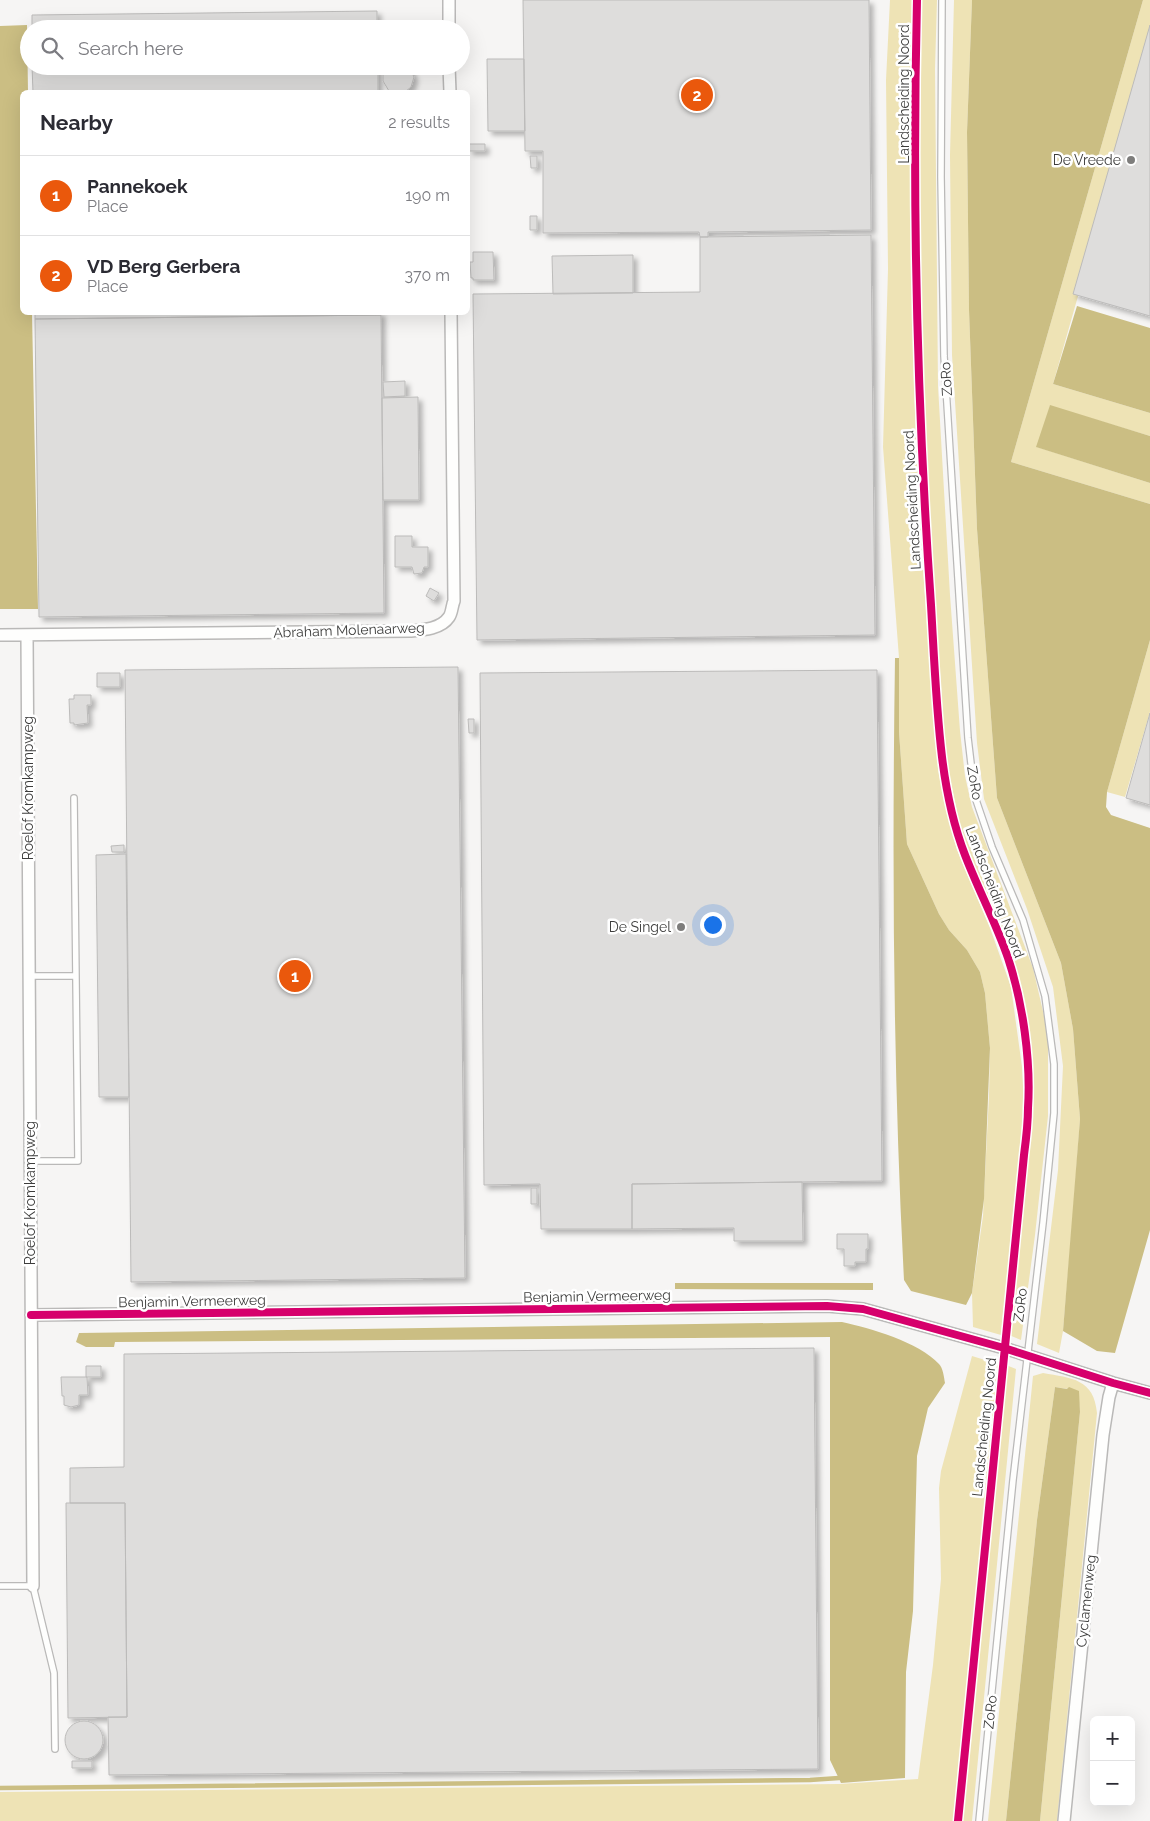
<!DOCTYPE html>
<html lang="en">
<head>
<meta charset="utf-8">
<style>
	:root { --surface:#fff; --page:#f2f2f3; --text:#2b2b33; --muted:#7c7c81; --line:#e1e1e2; --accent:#ea580c }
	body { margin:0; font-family:Raleway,sans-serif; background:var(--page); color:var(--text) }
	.controls { position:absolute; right:15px; bottom:15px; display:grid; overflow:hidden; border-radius:8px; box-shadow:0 5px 20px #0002 }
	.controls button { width:45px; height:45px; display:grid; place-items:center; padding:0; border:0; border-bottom:1px solid var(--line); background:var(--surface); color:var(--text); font:25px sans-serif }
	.you { position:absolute; left:712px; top:924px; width:18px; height:18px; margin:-12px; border:4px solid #fff; border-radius:50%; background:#1a73e8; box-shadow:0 0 0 8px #1a73e833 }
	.badge { display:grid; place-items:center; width:32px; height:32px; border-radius:50%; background:var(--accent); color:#fff; font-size:16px; font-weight:700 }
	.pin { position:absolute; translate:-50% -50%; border:2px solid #fff; box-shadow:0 1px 5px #0006 }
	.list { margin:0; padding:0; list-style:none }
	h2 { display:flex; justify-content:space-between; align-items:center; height:65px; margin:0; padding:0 20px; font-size:21px }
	h2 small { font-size:16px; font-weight:400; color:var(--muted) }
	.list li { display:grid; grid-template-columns:32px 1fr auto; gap:15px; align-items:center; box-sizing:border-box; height:80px; padding:0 20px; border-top:1px solid var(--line) }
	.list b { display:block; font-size:19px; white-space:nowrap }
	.list p { margin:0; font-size:16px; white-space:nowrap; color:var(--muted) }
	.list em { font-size:16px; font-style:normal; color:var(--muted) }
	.icon { flex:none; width:28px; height:28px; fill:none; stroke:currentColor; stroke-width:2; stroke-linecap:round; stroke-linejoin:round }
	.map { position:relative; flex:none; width:1150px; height:1821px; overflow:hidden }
	.search { position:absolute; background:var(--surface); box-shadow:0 5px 20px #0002; left:20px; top:20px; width:450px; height:55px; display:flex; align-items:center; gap:12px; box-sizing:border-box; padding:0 18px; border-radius:28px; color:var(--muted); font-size:19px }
	.panel { position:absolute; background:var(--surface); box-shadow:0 5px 20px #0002; left:20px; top:90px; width:450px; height:225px; border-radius:8px }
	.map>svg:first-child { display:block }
	.green { fill:#eee3b5 }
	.water { fill:#cbbe83 }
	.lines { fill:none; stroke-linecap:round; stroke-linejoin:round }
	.stream { stroke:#cbbe83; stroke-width:4.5 }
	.building { fill:#dedddc; stroke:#bcbbba; filter:url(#shadow) }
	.service-casing { stroke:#bab9b8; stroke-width:8 }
	.minor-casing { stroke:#bab9b8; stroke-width:14 }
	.service { stroke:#fefefd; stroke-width:5.5 }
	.minor { stroke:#fefefd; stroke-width:11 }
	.cycleway-casing { stroke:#fff; stroke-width:11 }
	.cycleway { stroke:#d6006c; stroke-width:8 }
	.poi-dot { fill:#7e7d7c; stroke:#fff; stroke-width:2 }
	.labels { text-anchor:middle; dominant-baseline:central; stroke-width:5; stroke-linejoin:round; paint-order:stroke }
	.street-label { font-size:14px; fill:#3d3d3c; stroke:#fff }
	.poi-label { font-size:14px; fill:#3d3d3c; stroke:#fff; text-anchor:end }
</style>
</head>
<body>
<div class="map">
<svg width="1150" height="1821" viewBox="0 0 1150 1821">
	<defs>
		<filter id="shadow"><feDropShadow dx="4" dy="4" stdDeviation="2.5" flood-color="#0004"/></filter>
	</defs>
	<rect width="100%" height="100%" fill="#f6f5f4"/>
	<!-- green -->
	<path class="green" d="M890 0H913C910 167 910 335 919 502 924 591 931 680 938 769L944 799 957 850 990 928 1011 987 1022 1067 1024 1106 1001 1335 973 1327 972 1293 983 1216 989 1095 990 1048 985 993 980 972 967 950 949 930 939 914 907 844 899 732V658L883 447 888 269 886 80Z
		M921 0H937L935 69 938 386 950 595 960 731 965 776 972 807 1033 968 1048 1033V1116L1035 1235 1021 1340 1009 1335 1030 1144 1033 1107 1031 1061 1027 1023 1014 966 996 918 966 847 959 822 946 758 928 501 922 335 919 164Z
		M954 0H972L967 132 969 310 977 529 997 798 1061 963 1073 1029 1080 1119 1073 1215 1063 1331 1059 1353 1037 1344 1058 1170 1063 1066 1053 987 1027 909 984 799 977 743 952 355 950 155Z
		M1143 0H1150V43L1053 384 1150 413V436L1050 406 1037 447 1150 483V504L1011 462Z
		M1150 640V712L1125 797 1107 792Z
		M972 1356 998 1364 954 1821H0V1792L839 1784 918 1779 933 1665 941 1579 939 1488 941 1471Z
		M1006 1365 1016 1369 972 1821H961Z
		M1043 1373C1072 1378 1094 1379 1097 1413L1057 1821H1040L1080 1412 1078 1394 1068 1389 1055 1387 1037 1520 1006 1821H988L1033 1376Z"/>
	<!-- water -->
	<path class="water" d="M972 0H1143L1011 462 1150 504V640L1107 792 1106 807 1111 815 1150 828V1230L1115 1353 1097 1351 1063 1331 1080 1119 1073 1029 1061 963 997 798 977 529 969 310 967 132Z
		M27 25 28 92H22V312L32 313 38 609H0V26Z
		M1077 306 1150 328V413L1053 384Z
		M1050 405 1150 436V483L1036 447Z
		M895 658H899V732L907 844 939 914 949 930 967 950 980 972 985 993 990 1048 984 1199 972 1293 966 1305 911 1291 904 1280C893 1073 892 865 895 658Z
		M675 1283H873V1290L675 1289Z
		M842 1322C870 1328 919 1342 939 1364 943 1368 944 1377 945 1383L928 1408 917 1456 913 1611 906 1672 905 1778 841 1783 830 1760V1337L115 1342 114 1347H86L76 1342 79 1333Z
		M1055 1387 1067 1389 1069 1387 1079 1391 1080 1412 1040 1821H1006L1037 1520Z"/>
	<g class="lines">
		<!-- stream -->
		<path class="stream" d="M0 1788 810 1780 839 1778"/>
	</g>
	<!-- building -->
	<path class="building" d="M523 0H869L871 230 708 232V237H700L699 232 543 233V151H525Z
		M377 11V29H32V15Z
		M1150 25V316L1073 294Z
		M487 59H524L525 131H488Z
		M32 66H378V92H33Z
		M409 66 414 77 411 87 405 92 389 91 383 81V74L386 68 388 66Z
		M469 144H485V151H469Z
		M530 156H537V168H531Z
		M530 216H537V230H530Z
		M871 235 875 635 477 640 473 294 700 292V237Z
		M473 252H493L494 280H473V278H471L470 262H473Z
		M633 255V293L553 294 552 256Z
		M35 312H381V315L35 319Z
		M381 315 384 613 39 617 35 319Z
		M405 381V396L384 397 383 382Z
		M418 397 419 500H383L382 398Z
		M395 536H412V547H428V567H424L422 573 414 574 412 567H395Z
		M430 588 439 593 434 601 426 596Z
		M458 667 465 1278 131 1282 125 670Z
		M877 670 882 1181 632 1184V1229H541L540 1184 484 1185 480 673Z
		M97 673H120V687H97Z
		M74 695H91V705H87L88 723 74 725V723H70L69 699H74Z
		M1150 713V805L1126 798Z
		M468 719H474V733H469Z
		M124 845V852H112L111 846Z
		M126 854 129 1097H99L96 855Z
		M802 1182 803 1241H734V1228L632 1229V1184Z
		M531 1188H537V1204H531Z
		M837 1234H868V1249H866V1262H855V1266H844V1249H837Z
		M814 1348 818 1769 109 1775 108 1717H127L125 1503H70V1468L124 1467V1354Z
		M86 1366H101V1377H86Z
		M61 1377H87L88 1395H79V1405L71 1407 64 1405V1396H62Z
		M66 1503H125L127 1717 68 1718Z
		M65 1740a19 19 0 1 1 38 0a19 19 0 1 1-38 0Z
		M72 1761H92V1768H72Z"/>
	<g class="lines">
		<!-- service casing -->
		<g class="service-casing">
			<path id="service" d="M942 0 941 177 944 356 968 738 975 797 992 847 1023 920 1045 996 1054 1064V1113L1043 1223 1013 1480 979 1821
				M29 976H76
				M30 1161H78L74 798
				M0 1586H33L54 1673 55 1749"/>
		</g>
		<!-- minor casing -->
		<g class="minor-casing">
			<path id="minor" d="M449 0V29
				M449 66 450 92
				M0 635 410 631C423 630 441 629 449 617 452 613 452 605 454 601L451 312
				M27 635 33 1586
				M31 1315 827 1306 863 1309 1004 1348 1113 1383 1150 1393
				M1064 1821 1103 1435 1109 1397 1113 1383"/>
		</g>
		<!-- service -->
		<use href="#service" class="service"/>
		<!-- minor -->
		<use href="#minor" class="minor"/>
		<!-- cycleway casing -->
		<g class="cycleway-casing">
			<path id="cycleway" d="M917 0C912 202 917 404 931 605 934 656 936 707 942 757 946 790 953 824 965 855 978 889 996 923 1008 958 1023 1003 1031 1061 1028 1108 1028 1124 1026 1140 1024 1155L958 1821
				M31 1315 827 1306 863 1309 1004 1348 1113 1383 1150 1393"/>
		</g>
		<!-- cycleway -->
		<use href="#cycleway" class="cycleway"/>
	</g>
	<!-- markers -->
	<g class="poi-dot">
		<circle cx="1131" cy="160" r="5"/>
		<circle cx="681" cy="927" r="5"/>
	</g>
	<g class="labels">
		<!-- street labels -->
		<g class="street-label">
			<text transform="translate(904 94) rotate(-90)">Landscheiding Noord</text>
			<text transform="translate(946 379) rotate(-93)">ZoRo</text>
			<text transform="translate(912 500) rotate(-93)">Landscheiding Noord</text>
			<text transform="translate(349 630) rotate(-2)">Abraham Molenaarweg</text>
			<text transform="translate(975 783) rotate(80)">ZoRo</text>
			<text transform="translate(28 788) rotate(-90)">Roelof Kromkampweg</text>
			<text transform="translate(995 892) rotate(69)">Landscheiding Noord</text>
			<text transform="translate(30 1193) rotate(-90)">Roelof Kromkampweg</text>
			<text transform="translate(597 1296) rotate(-1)">Benjamin Vermeerweg</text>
			<text transform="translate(192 1301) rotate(-1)">Benjamin Vermeerweg</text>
			<text transform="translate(1020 1305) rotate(-83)">ZoRo</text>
			<text transform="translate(984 1427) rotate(-84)">Landscheiding Noord</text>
			<text transform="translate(1086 1601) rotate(-84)">Cyclamenweg</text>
			<text transform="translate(990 1712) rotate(-84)">ZoRo</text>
		</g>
		<!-- poi labels -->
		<g class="poi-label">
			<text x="1121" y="160">De Vreede</text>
			<text x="671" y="927">De Singel</text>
		</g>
	</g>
</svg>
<div class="controls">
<button>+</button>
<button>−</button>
</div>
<div class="you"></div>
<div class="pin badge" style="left:295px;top:976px">1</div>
<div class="pin badge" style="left:697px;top:95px">2</div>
<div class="search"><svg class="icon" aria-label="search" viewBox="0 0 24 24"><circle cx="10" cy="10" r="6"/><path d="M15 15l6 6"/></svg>Search here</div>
<section class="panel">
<h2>Nearby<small>2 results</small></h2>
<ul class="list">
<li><span class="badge">1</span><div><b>Pannekoek</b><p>Place</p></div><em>190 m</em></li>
<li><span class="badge">2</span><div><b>VD Berg Gerbera</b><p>Place</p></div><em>370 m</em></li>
</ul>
</section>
</div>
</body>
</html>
